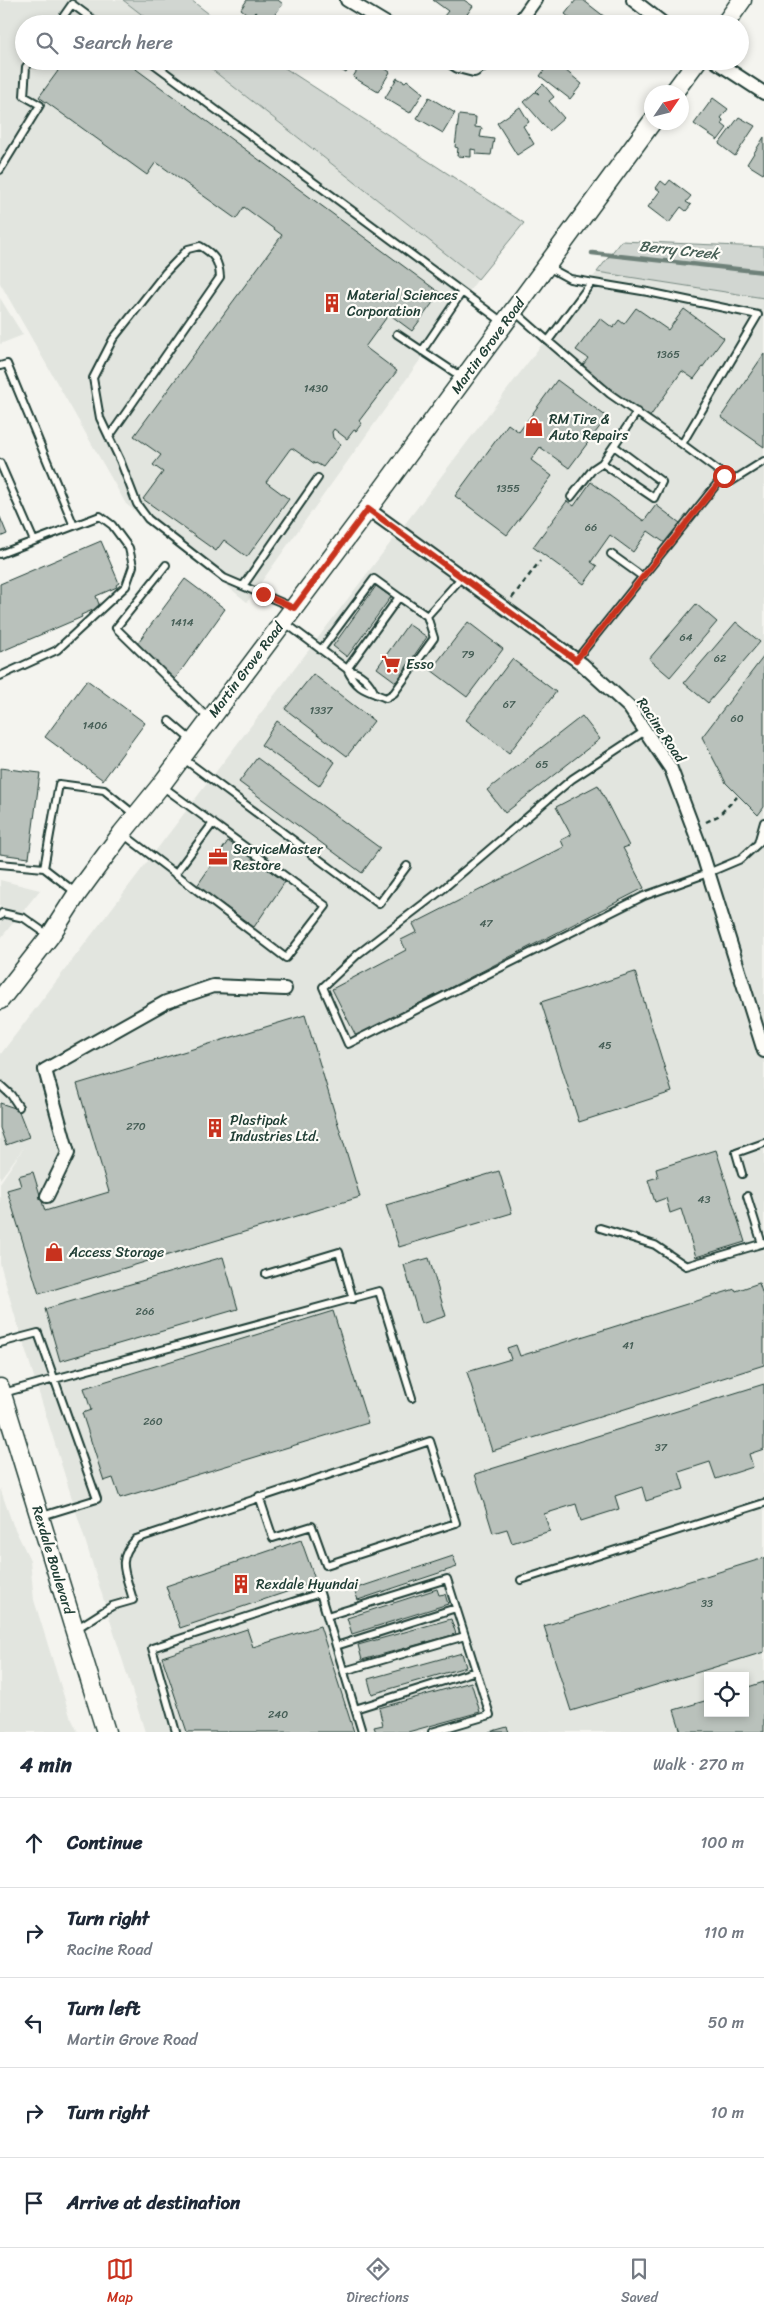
<!DOCTYPE html>
<html lang="en">
<head>
<meta charset="utf-8">
<style>
	:root { --surface:#fff; --page:#f6f6f7; --text:#1f2937; --muted:#747a83; --line:#e0e1e3; --accent:#c8321e }
	body { margin:0; font-family:Sriracha,sans-serif; background:var(--page); color:var(--text) }
	.controls { position:absolute; right:15px; bottom:15px; display:grid; overflow:hidden; border-radius:0px; box-shadow:0 2px 8px #0003 }
	.controls button { width:45px; height:45px; display:grid; place-items:center; padding:0; border:0; border-bottom:1px solid var(--line); background:var(--surface); color:var(--text); font:25px sans-serif }
	.compass { position:absolute; left:644px; top:85px; width:45px; height:45px; border-radius:50%; background:var(--surface); box-shadow:0 2px 8px #0003; rotate:55deg }
	.stop { position:absolute; width:15px; height:15px; margin:-11px; border:4px solid #c8321e; border-radius:50%; background:#fff }
	.stop.end { background:#c8321e; border-color:#fff; box-shadow:0 1px 5px #0008 }
	.list { margin:0; padding:0; list-style:none }
	h2 { display:flex; justify-content:space-between; align-items:center; height:65px; margin:0; padding:0 20px; font-size:21px }
	h2 small { font-size:16px; font-weight:400; color:var(--muted) }
	.list li { display:grid; grid-template-columns:32px 1fr auto; gap:15px; align-items:center; box-sizing:border-box; height:90px; padding:0 20px; border-top:1px solid var(--line) }
	.list b { display:block; font-size:19px; white-space:nowrap }
	.list p { margin:0; font-size:16px; white-space:nowrap; color:var(--muted) }
	.list em { font-size:16px; font-style:normal; color:var(--muted) }
	.icon { flex:none; width:28px; height:28px; fill:none; stroke:currentColor; stroke-width:2; stroke-linecap:round; stroke-linejoin:round }
	.map { position:relative; flex:none; width:764px; height:1732px; overflow:hidden }
	.search { position:absolute; background:var(--surface); box-shadow:0 2px 8px #0003; left:15px; right:15px; top:15px; height:55px; display:flex; align-items:center; gap:12px; box-sizing:border-box; padding:0 18px; border-radius:28px; color:var(--muted); font-size:19px }
	.sheet { height:515px; background:var(--surface) }
	nav { display:flex; justify-content:space-around; align-items:center; box-sizing:border-box; height:70px; border-top:1px solid var(--line); background:var(--surface); font-size:14px; color:var(--muted) }
	nav a { display:grid; justify-items:center; gap:2px }
	nav .on { color:var(--accent) }
	.map>svg:first-child { display:block }
	.built { fill:#e2e5df; fill-rule:evenodd }
	.green { fill:#d1d6d1; stroke:#788a82 }
	.lines { fill:none; stroke-linecap:round; stroke-linejoin:round }
	.stream { stroke:#6e8179; stroke-width:4.5 }
	.building { fill:#b9c1bb; stroke:#1f3d34 }
	.service-casing { stroke:#1f3d34; stroke-width:10 }
	.minor-casing { stroke:#1f3d34; stroke-width:16 }
	.secondary-casing { stroke:#1f3d34; stroke-width:21 }
	.path { stroke:#1f3d34; stroke-width:2.5; stroke-dasharray:5 4; stroke-linecap:butt }
	.service { stroke:#fdfcf7; stroke-width:6 }
	.minor { stroke:#fdfcf7; stroke-width:12 }
	.secondary { stroke:#fdfcf7; stroke-width:18 }
	.route { stroke:#c8321e; stroke-width:6 }
	.labels { text-anchor:middle; dominant-baseline:central; stroke-width:4.5; stroke-linejoin:round; paint-order:stroke }
	.number-label { font-size:11px; fill:#465e56 }
	.poi-label { font-size:14px; fill:#1f3d34; stroke:#fdfcf7; text-anchor:start }
	.street-label { font-size:14px; fill:#1f3d34; stroke:#fdfcf7 }
	.water-label { font-size:15px; font-style:italic; fill:#475f56; stroke:#fdfcf7 }
</style>
</head>
<body>
<div class="map">
<svg width="764" height="1732" viewBox="0 0 764 1732">
	<rect width="100%" height="100%" fill="#f4f4ef"/>
	<filter id="ink" filterUnits="userSpaceOnUse"><feTurbulence type="fractalNoise" baseFrequency=".02" numOctaves="2"/><feDisplacementMap in="SourceGraphic" scale="10" xChannelSelector="R" yChannelSelector="G"/><feConvolveMatrix kernelMatrix="1 2 1 2 8 2 1 2 1" color-interpolation-filters="sRGB"/></filter>
	<g filter="url(#ink)">
		<!-- built -->
		<path class="built" d="M0 0H123L154 24H24V61H201L478 279 247 602 126 504 0 283Z
			M597 272 764 298V1732H145L14 1313 0 1263V1183L25 1146 0 1179V1055ZM708 1676H745V1713H708Z
			M0 298 23 335 0 344Z
			M0 880 40 890 0 939Z
			M0 1488 13 1525 30 1560 34 1600 70 1716 78 1732H0Z"/>
		<!-- green -->
		<path class="green" d="M123 0H191L222 24H154Z
			M201 61H274L524 223 478 279Z
			M621 241 764 247V298L597 272Z"/>
		<g class="lines">
			<!-- stream -->
			<path class="stream" d="M592 253 764 272"/>
		</g>
		<!-- building -->
		<path class="building" d="M247 0H278L283 4 268 23 255 12 251 17 241 9Z
			M433 0H464L473 6 460 24H454L444 16 448 11Z
			M576 0H583L614 24H577L565 14Z
			M300 17 311 24H295Z
			M47 61H125L440 293 412 331 389 314 365 347 397 371 359 421 362 423 356 431 354 430 347 439 334 429 332 432 333 438 341 444 323 467 316 463 315 464 292 448 290 449 266 482 289 499 247 557 224 540 216 551 143 499 163 472 153 465 161 455 134 436 282 235 244 207 236 219 156 162 147 175 39 97 58 71Z
			M327 61H353L346 73Z
			M363 61H374L390 72 378 92 353 77Z
			M551 61H564L569 65 565 70 582 84 570 99 540 76Z
			M573 61H583L580 66Z
			M397 78 405 82 407 80 423 93 410 113 385 98Z
			M543 84 554 97 549 101 564 118 549 131 524 102 535 92 539 94 536 91Z
			M429 97 455 113 443 133 417 118Z
			M713 98 728 109 721 118 723 120 722 124 727 128 718 140 694 124Z
			M520 107 529 122 523 126 534 144 517 155 497 123Z
			M459 115 476 117 475 127 482 128 480 137 494 139 491 155 476 154V150L471 149V157L457 156 458 148 455 147Z
			M739 117 755 126 735 156 719 144Z
			M764 137V172L763 174 747 164Z
			M670 180 691 196 686 202 691 205 686 211 681 207 669 223 648 207 660 191 656 188 661 181 666 185Z
			M636 308 668 330 684 309 724 338 694 379 682 371 649 418 581 368 588 358 576 350 600 318 613 328 619 320 624 324Z
			M764 354V447L721 417Z
			M557 380 607 417 569 468 540 447 531 460 552 476 507 535 455 496 508 424 519 432Z
			M591 482 644 521 656 505 680 523 665 543 648 531 633 552 610 535 591 562 597 566 584 584 533 547 567 501 574 506Z
			M0 517 7 534 0 537Z
			M101 541 119 583 116 585 117 587 96 596 100 607 81 615 82 617 0 652V584Z
			M185 579 225 609 175 679 158 667 136 645Z
			M376 586 391 597 347 657 333 646Z
			M696 604 717 622 670 677 649 659Z
			M468 622 503 649 467 697 431 670Z
			M736 622 760 642 708 703 684 683Z
			M408 624 427 637 396 682 377 668Z
			M764 656V807L758 815 726 783 702 737Z
			M512 659 556 692 509 753 466 720Z
			M313 674 374 721 347 756 285 709Z
			M87 680 145 723 103 780 45 737Z
			M582 716 600 739 505 813 487 790Z
			M277 721 335 762 319 786 261 745Z
			M257 758 380 848 362 873 239 782Z
			M0 768 40 773 29 858 0 854Z
			M598 785 629 846 623 848 644 888 356 1036 332 989 406 950 401 940 417 932 413 924 564 847 561 840 571 835 556 807Z
			M228 841 285 882 254 927 197 886Z
			M635 972 672 1092 579 1122 541 1002Z
			M305 1015 360 1197 39 1294 7 1190 21 1186 18 1176 33 1172 45 1211 109 1192 77 1084Z
			M0 1103 18 1109 29 1137 6 1145 0 1128Z
			M716 1150 745 1242 696 1257 681 1209 670 1213 666 1198 655 1202 648 1180 658 1177 656 1169Z
			M499 1171 512 1213 399 1247 386 1205Z
			M223 1257 238 1309 60 1361 45 1309Z
			M429 1258 446 1316 421 1324 404 1265Z
			M759 1283 764 1298V1365L492 1451 467 1372 511 1359 507 1348 516 1345 520 1356 735 1289 736 1291Z
			M333 1311 368 1423 120 1498 113 1478 104 1481 82 1413 91 1410 84 1388Z
			M764 1384V1449L749 1454 753 1467 716 1479 710 1462 679 1472 684 1489 646 1501 642 1487 615 1496 619 1509 581 1521 576 1504 544 1514 550 1531 512 1543 507 1529 493 1533 475 1474Z
			M301 1540 316 1582 180 1628 166 1586Z
			M453 1556 457 1567 358 1600 354 1589Z
			M764 1558V1652L571 1711 544 1626Z
			M437 1589 439 1595 445 1594 448 1604 352 1634 347 1618Z
			M451 1619 456 1634 362 1660 358 1645Z
			M320 1626 354 1732H187L162 1657 247 1629 253 1647Z
			M462 1653 466 1667 372 1694 368 1679Z
			M471 1682 480 1712 408 1732H376L374 1727 383 1725 379 1708Z
			M764 1682V1732H681L674 1710 708 1700V1713H745V1688Z
			M507 1727 509 1732H489Z"/>
		<g class="lines">
			<!-- service casing -->
			<g class="service-casing">
				<path id="service" d="M58 24 72 4 99 24
					M150 61 504 323
					M0 170 40 105 24 96 26 67 31 61
					M548 267 570 279 648 292 758 315 682 444 610 394 548 341
					M514 311 548 341 591 283
					M397 334 463 378
					M422 351 462 292
					M0 366 7 364 74 526
					M109 437 220 277C219 261 214 254 200 246L188 249 165 273 113 339 93 378 100 418 120 460 137 504 148 519 224 578 292 607
					M682 444 732 481 764 461
					M0 463 34 541 0 554
					M602 463 654 498 662 482 614 446
					M571 497 593 469 602 463 637 412
					M611 554 643 577
					M166 565 116 628 208 718
					M243 586 318 478
					M284 622 347 669 399 597 427 616 462 577
					M321 650 374 579 399 597
					M576 660 724 475
					M347 669C357 690 366 690 386 698L394 693 434 638 427 616
					M347 669C362 674 369 680 375 694
					M0 676 57 650 126 586 133 566 129 548 112 525 100 516 34 541
					M169 721 191 740
					M645 731 572 779 443 889 358 954 323 987 348 1044 644 896 708 873 741 859 764 838
					M184 759 379 904 407 866
					M123 834 286 958 326 906 162 786
					M758 843 764 822
					M0 864 44 868
					M175 874 213 823
					M75 892 44 868 59 784 104 790 135 815
					M0 916 2 913 24 918 48 935
					M0 1085 11 1095 19 1107
					M742 1174 736 1153 764 1143
					M747 1196 762 1244
					M600 1228 655 1245 686 1266 764 1243
					M266 1274 339 1252 353 1299
					M0 1343 38 1333 97 1499 42 1516
					M3 1393 379 1291 412 1398
					M521 1580 764 1503
					M76 1629 112 1606 133 1600C126 1573 115 1561 136 1539L430 1441 456 1523 326 1565 312 1526 273 1538 259 1496
					M336 1646 456 1608
					M344 1671 465 1636
					M355 1709 476 1671
					M176 1732 152 1648 320 1593 327 1616
					M362 1732 327 1616 447 1579 490 1715 432 1732"/>
			</g>
			<!-- minor casing -->
			<g class="minor-casing">
				<path id="minor" d="M347 0 387 24
					M633 0 664 24
					M518 24 535 0
					M450 61 458 66 474 70 487 61
					M715 61 764 93
					M368 509 582 664 629 707 671 769 700 846 764 1051
					M47 1196 68 1153 45 1070 166 1002 213 986 285 989"/>
			</g>
			<!-- secondary casing -->
			<g class="secondary-casing">
				<path id="secondary" d="M725 24 742 0
					M674 92 697 61
					M0 1000 50 936 77 894 122 833 161 785 368 509 652 122
					M0 1388 106 1732"/>
			</g>
			<!-- path -->
			<path class="path" d="M512 598 540 561
				M706 822 718 816 737 797"/>
			<!-- service -->
			<use href="#service" class="service"/>
			<!-- minor -->
			<use href="#minor" class="minor"/>
			<!-- secondary -->
			<use href="#secondary" class="secondary"/>
		</g>
	</g>
	<g class="lines" filter="url(#ink)">
		<!-- route -->
		<path class="route" d="M263 594 294 608 368 509 576 660 724 476"/>
	</g>
	<!-- icons -->
	<defs>
		<g id="building-bare" transform="scale(1.5)"><path d="M-4-6H4V6H1V3H-1V6H-4ZM-2.5-4.3h1.7v1.8h-1.7ZM.8-4.3h1.7v1.8H.8ZM-2.5-1h1.7V.8h-1.7ZM.8-1h1.7V.8H.8Z" fill="#c8321e" stroke="#fdfcf7" stroke-width="2.5" paint-order="stroke"/></g>
		<g id="shop-bare" transform="scale(1.5)"><path d="M-5-2.5h2.3a2.7 3.5 0 0 1 5.4 0H5L5.5 6h-11ZM-1.5-2.5h3a1.5 2.3 0 0 0-3 0Z" fill="#c8321e" stroke="#fdfcf7" stroke-width="2.5" paint-order="stroke"/></g>
		<g id="supermarket-bare" transform="scale(1.5)"><path d="M-6-5.5h2.5l.6 2H6L4.5 2H-2.5L-4.4-4H-6ZM-1.5 3.2a1.3 1.3 0 1 0 .1 0ZM3 3.2a1.3 1.3 0 1 0 .1 0Z" fill="#c8321e" stroke="#fdfcf7" stroke-width="2.5" paint-order="stroke"/></g>
		<g id="office-bare" transform="scale(1.5)"><path d="M-6-3h4V-5.5h4V-3h4V5H-6ZM-1-4.5V-3h2v-1.5ZM-6 0V1H6V0Z" fill="#c8321e" stroke="#fdfcf7" stroke-width="2.5" paint-order="stroke"/></g>
	</defs>
	<g fill-rule="evenodd">
		<use href="#building-bare" x="332" y="303"/>
		<use href="#shop-bare" x="534" y="427"/>
		<use href="#supermarket-bare" x="391" y="664"/>
		<use href="#office-bare" x="218" y="857"/>
		<use href="#building-bare" x="215" y="1128"/>
		<use href="#shop-bare" x="54" y="1252"/>
		<use href="#building-bare" x="241" y="1584"/>
	</g>
	<g class="labels">
		<!-- number labels -->
		<g class="number-label">
			<text x="668" y="354">1365</text>
			<text x="316" y="388">1430</text>
			<text x="508" y="488">1355</text>
			<text x="591" y="527">66</text>
			<text x="182" y="622">1414</text>
			<text x="686" y="637">64</text>
			<text x="468" y="654">79</text>
			<text x="720" y="658">62</text>
			<text x="509" y="704">67</text>
			<text x="321" y="710">1337</text>
			<text x="737" y="718">60</text>
			<text x="95" y="725">1406</text>
			<text x="542" y="764">65</text>
			<text x="486" y="923">47</text>
			<text x="605" y="1045">45</text>
			<text x="136" y="1126">270</text>
			<text x="704" y="1199">43</text>
			<text x="145" y="1311">266</text>
			<text x="628" y="1345">41</text>
			<text x="153" y="1421">260</text>
			<text x="661" y="1447">37</text>
			<text x="707" y="1603">33</text>
			<text x="278" y="1714">240</text>
		</g>
		<!-- poi labels -->
		<g class="poi-label">
			<text x="347" y="295">Material Sciences<tspan x="347" dy="16">Corporation</tspan></text>
			<text x="549" y="419">RM Tire &amp;<tspan x="549" dy="16">Auto Repairs</tspan></text>
			<text x="406" y="664">Esso</text>
			<text x="233" y="849">ServiceMaster<tspan x="233" dy="16">Restore</tspan></text>
			<text x="230" y="1120">Plastipak<tspan x="230" dy="16">Industries Ltd.</tspan></text>
			<text x="69" y="1252">Access Storage</text>
			<text x="256" y="1584">Rexdale Hyundai</text>
		</g>
		<!-- street labels -->
		<g class="street-label">
			<text transform="translate(488 346) rotate(-54)">Martin Grove Road</text>
			<text transform="translate(246 670) rotate(-53)">Martin Grove Road</text>
			<text transform="translate(661 730) rotate(56)">Racine Road</text>
			<text transform="translate(53 1560) rotate(73)">Rexdale Boulevard</text>
		</g>
		<!-- water labels -->
		<g class="water-label">
			<text transform="translate(679 250) rotate(6)">Berry Creek</text>
		</g>
	</g>
</svg>
<div class="controls">
<button><svg class="icon" aria-label="locate" viewBox="0 0 24 24"><circle cx="12" cy="12" r="6"/><path d="M12 2v4M12 18v4M2 12h4M18 12h4"/></svg></button>
</div>
<svg class="compass" viewBox="-18 -18 36 36"><path d="M0-13l5 13h-10z" fill="#e53935"/><path d="M0 13l5-13h-10z" fill="#747a83"/></svg>
<div class="stop" style="left:724px;top:476px"></div>
<div class="stop end" style="left:263px;top:594px"></div>
<div class="search"><svg class="icon" aria-label="search" viewBox="0 0 24 24"><circle cx="10" cy="10" r="6"/><path d="M15 15l6 6"/></svg>Search here</div>
</div>
<section class="sheet">
<h2>4 min<small>Walk · 270 m</small></h2>
<ul class="list">
<li><svg class="icon" aria-label="ahead" viewBox="0 0 24 24"><path d="M12 20V5M6 11l6-6 6 6"/></svg><div><b>Continue</b></div><em>100 m</em></li>
<li><svg class="icon" aria-label="right" viewBox="0 0 24 24"><path d="M7 20v-9h11M14 6l5 5-5 5"/></svg><div><b>Turn right</b><p>Racine Road</p></div><em>110 m</em></li>
<li><svg class="icon" aria-label="left" viewBox="0 0 24 24"><path d="M17 20v-9H6M10 6l-5 5 5 5"/></svg><div><b>Turn left</b><p>Martin Grove Road</p></div><em>50 m</em></li>
<li><svg class="icon" aria-label="right" viewBox="0 0 24 24"><path d="M7 20v-9h11M14 6l5 5-5 5"/></svg><div><b>Turn right</b></div><em>10 m</em></li>
<li><svg class="icon" aria-label="arrive" viewBox="0 0 24 24"><path d="M6 21V4h12l-3 4 3 4H6"/></svg><div><b>Arrive at destination</b></div></li>
</ul>
</section>
<nav>
<a class="on"><svg class="icon" aria-label="map" viewBox="0 0 24 24"><path d="M3 6l6-2 6 2 6-2v14l-6 2-6-2-6 2zM9 4v14M15 6v14"/></svg>Map</a>
<a><svg class="icon" aria-label="directions" viewBox="0 0 24 24"><path d="M12 3l9 9-9 9-9-9zM9 14v-3h6M13 9l2 2-2 2"/></svg>Directions</a>
<a><svg class="icon" aria-label="saved" viewBox="0 0 24 24"><path d="M7 4h10v16l-5-4-5 4z"/></svg>Saved</a>
</nav>
</body>
</html>
